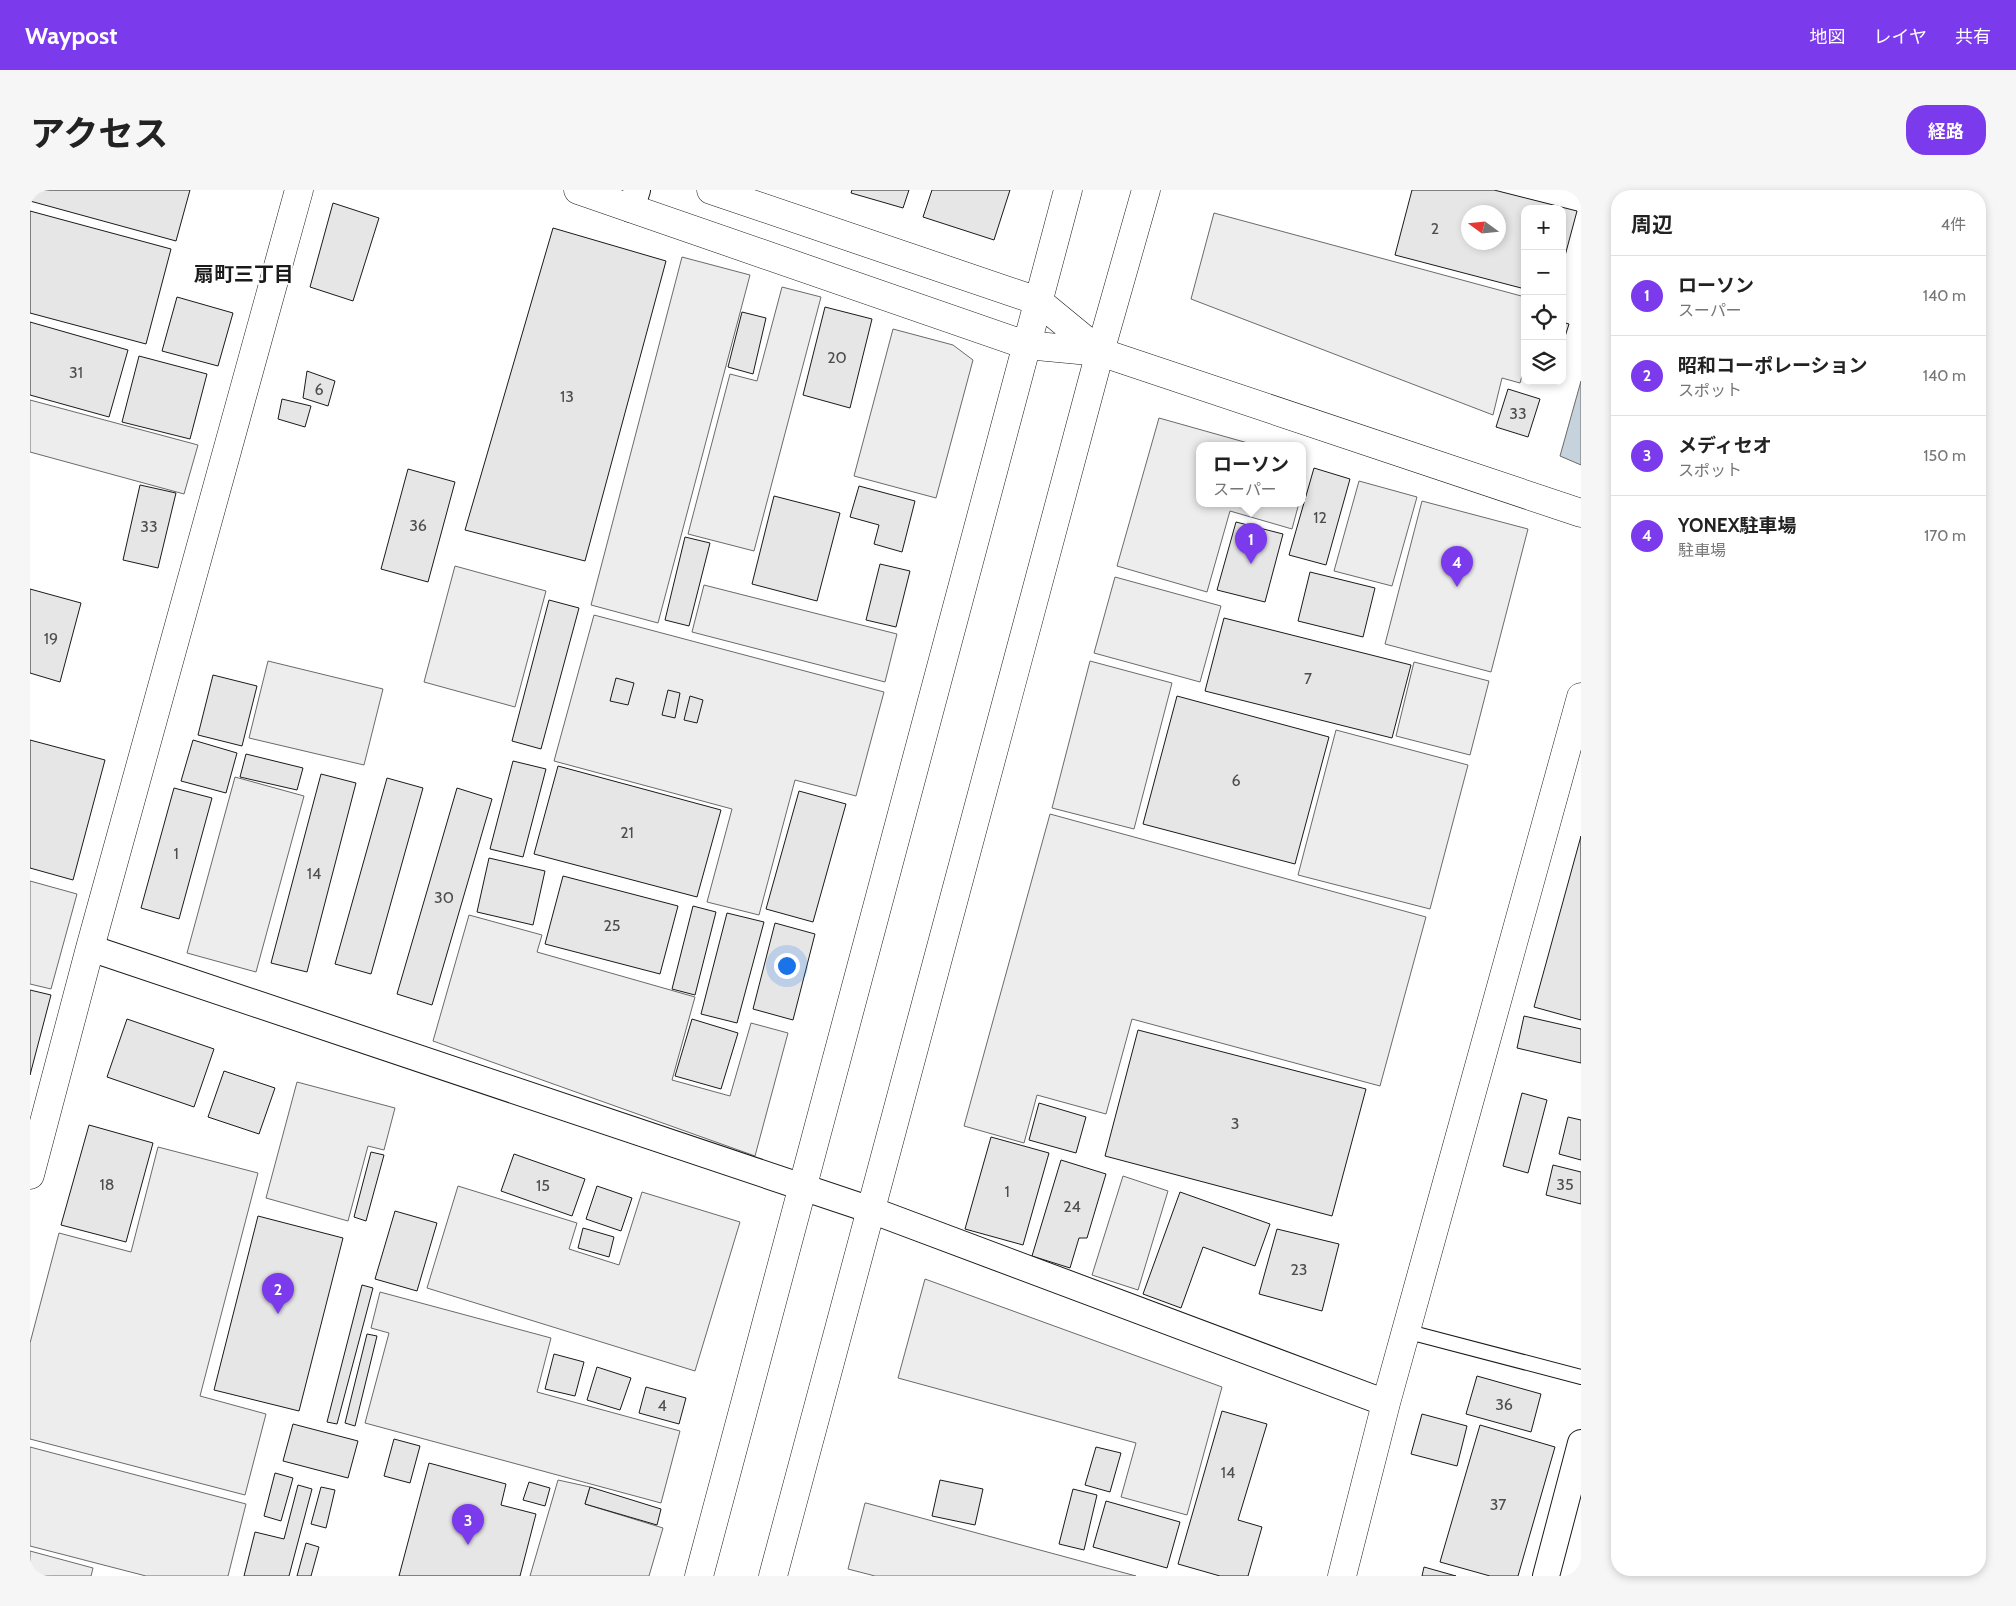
<!DOCTYPE html>
<html lang="ja">
<head>
<meta charset="utf-8">
<style>
	:root { --surface:#fff; --page:#f6f6f6; --text:#222; --muted:#767676; --line:#e0e0e0; --accent:#7c3aed }
	body { margin:0; font-family:Cabin,"Noto Sans JP",sans-serif; background:var(--page); color:var(--text) }
	.controls { position:absolute; right:15px; top:15px; display:grid; overflow:hidden; border-radius:10px; box-shadow:0 2px 8px #0003 }
	.controls button { width:45px; height:45px; display:grid; place-items:center; padding:0; border:0; border-bottom:1px solid var(--line); background:var(--surface); color:var(--text); font:25px sans-serif }
	.compass { position:absolute; left:1431px; top:15px; width:45px; height:45px; border-radius:50%; background:var(--surface); box-shadow:0 2px 8px #0003; rotate:285deg }
	.you { position:absolute; left:756px; top:775px; width:18px; height:18px; margin:-12px; border:4px solid #fff; border-radius:50%; background:#1a73e8; box-shadow:0 0 0 8px #1a73e833 }
	.badge { display:grid; place-items:center; width:32px; height:32px; border-radius:50%; background:var(--accent); color:#fff; font-size:16px; font-weight:700 }
	.pin { position:absolute; translate:-50% -41px; filter:drop-shadow(0 1px 2px #0008) }
	.pin::after { content:''; position:absolute; top:26px; width:18px; height:15px; background:inherit; clip-path:polygon(0 0,100% 0,50% 100%) }
	.popup { position:absolute; left:1166px; top:252px; width:110px; height:65px; box-sizing:border-box; display:grid; place-content:center; border-radius:10px; background:var(--surface); filter:drop-shadow(0 1px 4px #0005); font-size:16px; white-space:nowrap; color:var(--muted) }
	.popup b { font-size:19px; color:var(--text) }
	.popup::after { content:''; position:absolute; left:50%; top:100%; margin-left:-10px; border:10px solid transparent; border-top-color:var(--surface) }
	.list { margin:0; padding:0; list-style:none }
	h2 { display:flex; justify-content:space-between; align-items:center; height:65px; margin:0; padding:0 20px; font-size:21px }
	h2 small { font-size:16px; font-weight:400; color:var(--muted) }
	.list li { display:grid; grid-template-columns:32px 1fr auto; gap:15px; align-items:center; box-sizing:border-box; height:80px; padding:0 20px; border-top:1px solid var(--line) }
	.list b { display:block; font-size:19px; white-space:nowrap }
	.list p { margin:0; font-size:16px; white-space:nowrap; color:var(--muted) }
	.list em { font-size:16px; font-style:normal; color:var(--muted) }
	.icon { flex:none; width:28px; height:28px; fill:none; stroke:currentColor; stroke-width:2; stroke-linecap:round; stroke-linejoin:round }
	.map { position:relative; flex:none; width:1551px; height:1386px; overflow:hidden; border-radius:20px }
	header { display:flex; align-items:center; gap:30px; box-sizing:border-box; height:70px; padding:0 25px; background:var(--accent); color:#fff }
	header strong { font-size:24px }
	nav { display:flex; gap:28px; margin-inline-start:auto; font-size:18px }
	.intro { display:flex; align-items:center; justify-content:space-between; box-sizing:border-box; height:120px; padding:0 30px }
	h1 { margin:0; font-size:35px }
	.button { padding:12px 22px; border-radius:20px; background:var(--accent); color:#fff; font-size:18px; font-weight:700 }
	main { display:flex; gap:30px; padding:0 30px }
	aside { flex:1; background:var(--surface); border-radius:20px; box-shadow:0 2px 8px #0003 }
	.map>svg:first-child { display:block }
	.parking { fill:#ededed; stroke:#6a6a6a }
	.water { fill:#c6d2dc; stroke:#6a6a6a }
	.building { fill:#e6e6e6; stroke:#1a1a1a; fill-rule:evenodd }
	.lines { fill:none; stroke-linecap:round; stroke-linejoin:round }
	.service-casing { stroke:#1a1a1a; stroke-width:16 }
	.minor-casing { stroke:#1a1a1a; stroke-width:28 }
	.tertiary-casing { stroke:#1a1a1a; stroke-width:29 }
	.service { stroke:#fff; stroke-width:14 }
	.minor { stroke:#fff; stroke-width:26 }
	.tertiary { stroke:#fff; stroke-width:28 }
	.labels { text-anchor:middle; dominant-baseline:central; stroke-width:4; stroke-linejoin:round; paint-order:stroke }
	.number-label { font-size:16px; fill:#4d4d4d }
	.neighbourhood-label { font-size:20px; font-weight:bold; fill:#1a1a1a; stroke:#fff }
</style>
</head>
<body>
<header>
<strong>Waypost</strong>
<nav><a>地図</a><a>レイヤ</a><a>共有</a></nav>
</header>
<div class="intro"><h1>アクセス</h1><a class="button">経路</a></div>
<main>
<div class="map">
<svg width="1551" height="1386" viewBox="0 0 1551 1386">
	<rect width="100%" height="100%" fill="#fff"/>
	<!-- parking -->
	<path class="parking" d="M1184 23 1495 107V175L1490 193 1472 188 1463 225 1161 109Z
		M652 67 720 85 628 433 561 415Z
		M752 97 791 107 724 361 658 344 700 184 727 191Z
		M863 139 923 155 943 170 906 308 824 286Z
		M0 210 168 255 154 304 0 262Z
		M1129 228 1225 255H1170V313H1269L1262 339 1200 321 1177 402 1087 376Z
		M1329 291 1387 307 1362 396 1304 381Z
		M1392 311 1498 339 1461 482 1355 454Z
		M425 376 516 401 485 517 394 492Z
		M1085 387 1191 416 1170 492 1064 463Z
		M674 395 867 444 855 492 662 442Z
		M564 425 854 502 826 606 765 590 729 725 677 712 702 619 524 571Z
		M238 471 353 499 334 575 219 548Z
		M1060 471 1142 493 1104 639 1022 618Z
		M1384 472 1459 491 1440 565 1366 546Z
		M1306 540 1438 575 1400 719 1268 685Z
		M205 587 274 606 226 782 157 763Z
		M1020 624 1396 727 1350 896 1102 829 1076 924 1007 905 994 953 934 936Z
		M0 691 47 704 21 799 0 794Z
		M439 725 512 745 507 762 665 807 642 890 700 906 721 833 758 843 725 966 403 851Z
		M267 892 365 918 354 960 338 956 318 1031 236 1008Z
		M128 957 228 983 170 1206 236 1224 215 1305 0 1249V1153L29 1043 101 1062Z
		M1093 986 1138 1001 1108 1100 1062 1085Z
		M428 996 547 1033 539 1059 589 1075 612 1002 710 1032 665 1181 397 1098Z
		M895 1089 1192 1197 1157 1325 1091 1307 1106 1253 868 1188Z
		M350 1102 521 1148 507 1202 650 1241 631 1313 335 1233 359 1143 341 1138Z
		M0 1257 216 1314 198 1386H116L0 1356Z
		M528 1290 560 1297 555 1314 633 1338 619 1386H500Z
		M835 1313H836L1106 1386H845L818 1379Z
		M0 1361 63 1378 61 1386H0Z"/>
	<!-- water -->
	<path class="water" d="M1551 191V275L1530 266Z"/>
	<!-- building -->
	<path class="building" d="M0 0H160L146 51 0 11Z
		M822 0H879L873 18 821 3Z
		M902 0H980L964 50 893 27Z
		M1382 0H1464L1547 21 1532 77V19H1495V99L1365 65ZM1438 22H1468V52H1438Z
		M303 13 349 28 323 111 280 97Z
		M0 21 141 59 116 154 0 123Z
		M523 38 636 71 555 371 435 340Z
		M147 107 203 123 188 176 132 161Z
		M795 117 842 129 820 218 773 205Z
		M712 122 736 128 723 184 698 177Z
		M0 132 98 160 79 227 0 205Z
		M1532 132 1539 134 1532 156Z
		M109 166 177 184 160 249 92 232Z
		M277 181 305 191 298 216 273 208Z
		M1478 199 1510 209 1498 247 1466 237Z
		M252 209 281 216 275 237 248 229Z
		M1284 278 1320 289 1296 375 1259 365Z
		M378 279 425 292 398 392 351 379Z
		M110 295 146 303 128 378 93 370Z
		M829 296 885 311 872 362 844 354 849 335 820 327Z
		M744 306 810 323 787 411 722 394Z
		M1206 332 1253 344 1235 412 1187 400Z
		M655 347 680 353 659 436 635 430Z
		M850 374 880 381 866 437 836 430Z
		M1280 382 1345 398 1333 447 1268 431Z
		M0 399 51 413 30 492 0 483Z
		M519 410 549 418 511 559 482 551Z
		M1194 428 1381 475 1362 548 1175 501Z
		M183 485 227 496 212 556 168 545Z
		M586 488 604 493 598 515 580 511Z
		M638 500 650 503 645 528 632 525Z
		M660 506 673 510 667 533 654 530Z
		M1147 506 1299 547 1265 674 1113 634Z
		M0 550 75 570 43 690 0 678Z
		M163 550 207 563 196 603 151 591Z
		M216 564 273 578 267 600 210 587Z
		M483 571 516 579 493 667 460 659Z
		M528 576 691 620 667 707 504 664Z
		M291 584 326 593 277 782 241 773Z
		M357 588 393 598 341 784 305 774Z
		M144 598 182 608 149 729 111 718Z
		M427 598 462 609 402 815 367 804Z
		M769 601 816 614 783 732 736 719Z
		M1551 646V830L1504 817Z
		M459 668 515 681 503 735 447 722Z
		M533 686 648 716 630 784 515 754Z
		M663 716 686 722 665 805 642 799Z
		M697 723 734 732 707 833 671 824Z
		M745 733 785 744 763 830 723 819Z
		M0 800 21 805 0 885Z
		M1494 826 1551 839V873L1487 858Z
		M97 829 184 859 164 917 77 887Z
		M662 829 708 843 691 899 645 886Z
		M1108 840 1336 899 1302 1026 1075 966Z
		M194 881 245 898 229 944 178 927Z
		M1492 903 1517 910 1498 983 1473 976Z
		M1009 913 1056 927 1046 963 999 950Z
		M1538 927 1551 930V970L1529 964Z
		M59 935 123 953 96 1052 31 1035Z
		M961 947 1019 963 993 1055 935 1039Z
		M341 962 354 965 336 1031 324 1027Z
		M484 964 555 989 542 1026 471 1001Z
		M1031 970 1076 984 1057 1048H1049L1040 1078 1002 1066Z
		M1523 975 1551 982V1014L1516 1005Z
		M567 996 602 1008 591 1041 556 1029Z
		M1150 1002 1240 1034 1225 1076 1173 1057 1151 1118 1113 1104Z
		M365 1021 407 1033 387 1101 345 1089Z
		M228 1026 313 1048 269 1221 184 1200Z
		M553 1038 584 1047 579 1067 548 1058Z
		M1247 1039 1309 1054 1292 1121 1229 1104Z
		M332 1095 343 1098 307 1234 297 1232Z
		M337 1144 347 1146 325 1236 315 1233Z
		M524 1164 554 1172 545 1206 515 1199Z
		M567 1177 601 1188 590 1220 557 1210Z
		M1447 1186 1511 1204 1501 1242 1436 1224Z
		M616 1197 656 1208 649 1234 609 1223Z
		M1192 1221 1237 1234 1208 1330 1232 1337 1218 1386H1190L1148 1374Z
		M1392 1224 1437 1236 1427 1276 1381 1264Z
		M263 1234 328 1251 318 1288 253 1271Z
		M1450 1235 1525 1257 1488 1386H1460L1410 1372Z
		M364 1249 390 1256 380 1293 354 1286Z
		M1066 1257 1091 1263 1080 1302 1055 1295Z
		M399 1273 476 1294 471 1315 506 1324 490 1386H369Z
		M245 1283 263 1288 251 1331 234 1326Z
		M910 1290 953 1299 945 1335 902 1326Z
		M499 1292 520 1298 515 1316 493 1310Z
		M268 1295 282 1299 259 1386H214L225 1342 254 1349Z
		M291 1297 305 1300 296 1338 281 1334Z
		M560 1297 631 1319 627 1335 555 1314Z
		M1043 1299 1067 1305 1054 1360 1029 1354Z
		M1076 1311 1150 1332 1137 1378 1063 1357Z
		M276 1353 289 1357 281 1386H267Z
		M1394 1377 1426 1386H1392Z"/>
	<g class="lines">
		<!-- service casing -->
		<g class="service-casing">
			<path id="service" d="M1375 1141 1551 1187"/>
		</g>
		<!-- minor casing -->
		<g class="minor-casing">
			<path id="minor" d="M601 19 607 0
				M60 758 841 1020 1356 1213
				M1516 1386 1551 1253"/>
		</g>
		<!-- tertiary casing -->
		<g class="tertiary-casing">
			<path id="tertiary" d="M548 0 996 155 1070 162 1551 323
				M681 0 1008 111 1070 162
				M0 985 60 758 269 0
				M669 1386 1038 0
				M743 1386 1070 162 1116 0
				M1312 1386 1356 1213 1551 507"/>
		</g>
		<!-- service -->
		<use href="#service" class="service"/>
		<!-- minor -->
		<use href="#minor" class="minor"/>
		<!-- tertiary -->
		<use href="#tertiary" class="tertiary"/>
	</g>
	<g class="labels">
		<!-- number labels -->
		<g class="number-label">
			<text x="1405" y="38">2</text>
			<text x="807" y="167">20</text>
			<text x="46" y="182">31</text>
			<text x="289" y="199">6</text>
			<text x="537" y="206">13</text>
			<text x="1488" y="223">33</text>
			<text x="1290" y="327">12</text>
			<text x="388" y="335">36</text>
			<text x="119" y="336">33</text>
			<text x="21" y="448">19</text>
			<text x="1278" y="488">7</text>
			<text x="1206" y="590">6</text>
			<text x="597" y="642">21</text>
			<text x="146" y="663">1</text>
			<text x="284" y="683">14</text>
			<text x="414" y="707">30</text>
			<text x="582" y="735">25</text>
			<text x="1205" y="933">3</text>
			<text x="77" y="994">18</text>
			<text x="1535" y="994">35</text>
			<text x="513" y="995">15</text>
			<text x="977" y="1001">1</text>
			<text x="1042" y="1016">24</text>
			<text x="1269" y="1079">23</text>
			<text x="1474" y="1214">36</text>
			<text x="632" y="1215">4</text>
			<text x="1198" y="1282">14</text>
			<text x="1468" y="1314">37</text>
		</g>
		<!-- neighbourhood labels -->
		<g class="neighbourhood-label">
			<text x="214" y="84">扇町三丁目</text>
		</g>
	</g>
</svg>
<div class="controls">
<button>+</button>
<button>−</button>
<button><svg class="icon" aria-label="locate" viewBox="0 0 24 24"><circle cx="12" cy="12" r="6"/><path d="M12 2v4M12 18v4M2 12h4M18 12h4"/></svg></button>
<button><svg class="icon" aria-label="layers" viewBox="0 0 24 24"><path d="M12 4l9 5-9 5-9-5zM3 14l9 5 9-5"/></svg></button>
</div>
<svg class="compass" viewBox="-18 -18 36 36"><path d="M0-13l5 13h-10z" fill="#e53935"/><path d="M0 13l5-13h-10z" fill="#767676"/></svg>
<div class="you"></div>
<div class="pin badge" style="left:1221px;top:374px">1</div>
<div class="popup"><b>ローソン</b>スーパー</div>
<div class="pin badge" style="left:248px;top:1124px">2</div>
<div class="pin badge" style="left:438px;top:1355px">3</div>
<div class="pin badge" style="left:1427px;top:397px">4</div>
</div>
<aside>
<h2>周辺<small>4件</small></h2>
<ul class="list">
<li><span class="badge">1</span><div><b>ローソン</b><p>スーパー</p></div><em>140 m</em></li>
<li><span class="badge">2</span><div><b>昭和コーポレーション</b><p>スポット</p></div><em>140 m</em></li>
<li><span class="badge">3</span><div><b>メディセオ</b><p>スポット</p></div><em>150 m</em></li>
<li><span class="badge">4</span><div><b>YONEX駐車場</b><p>駐車場</p></div><em>170 m</em></li>
</ul>
</aside>
</main>
</body>
</html>
